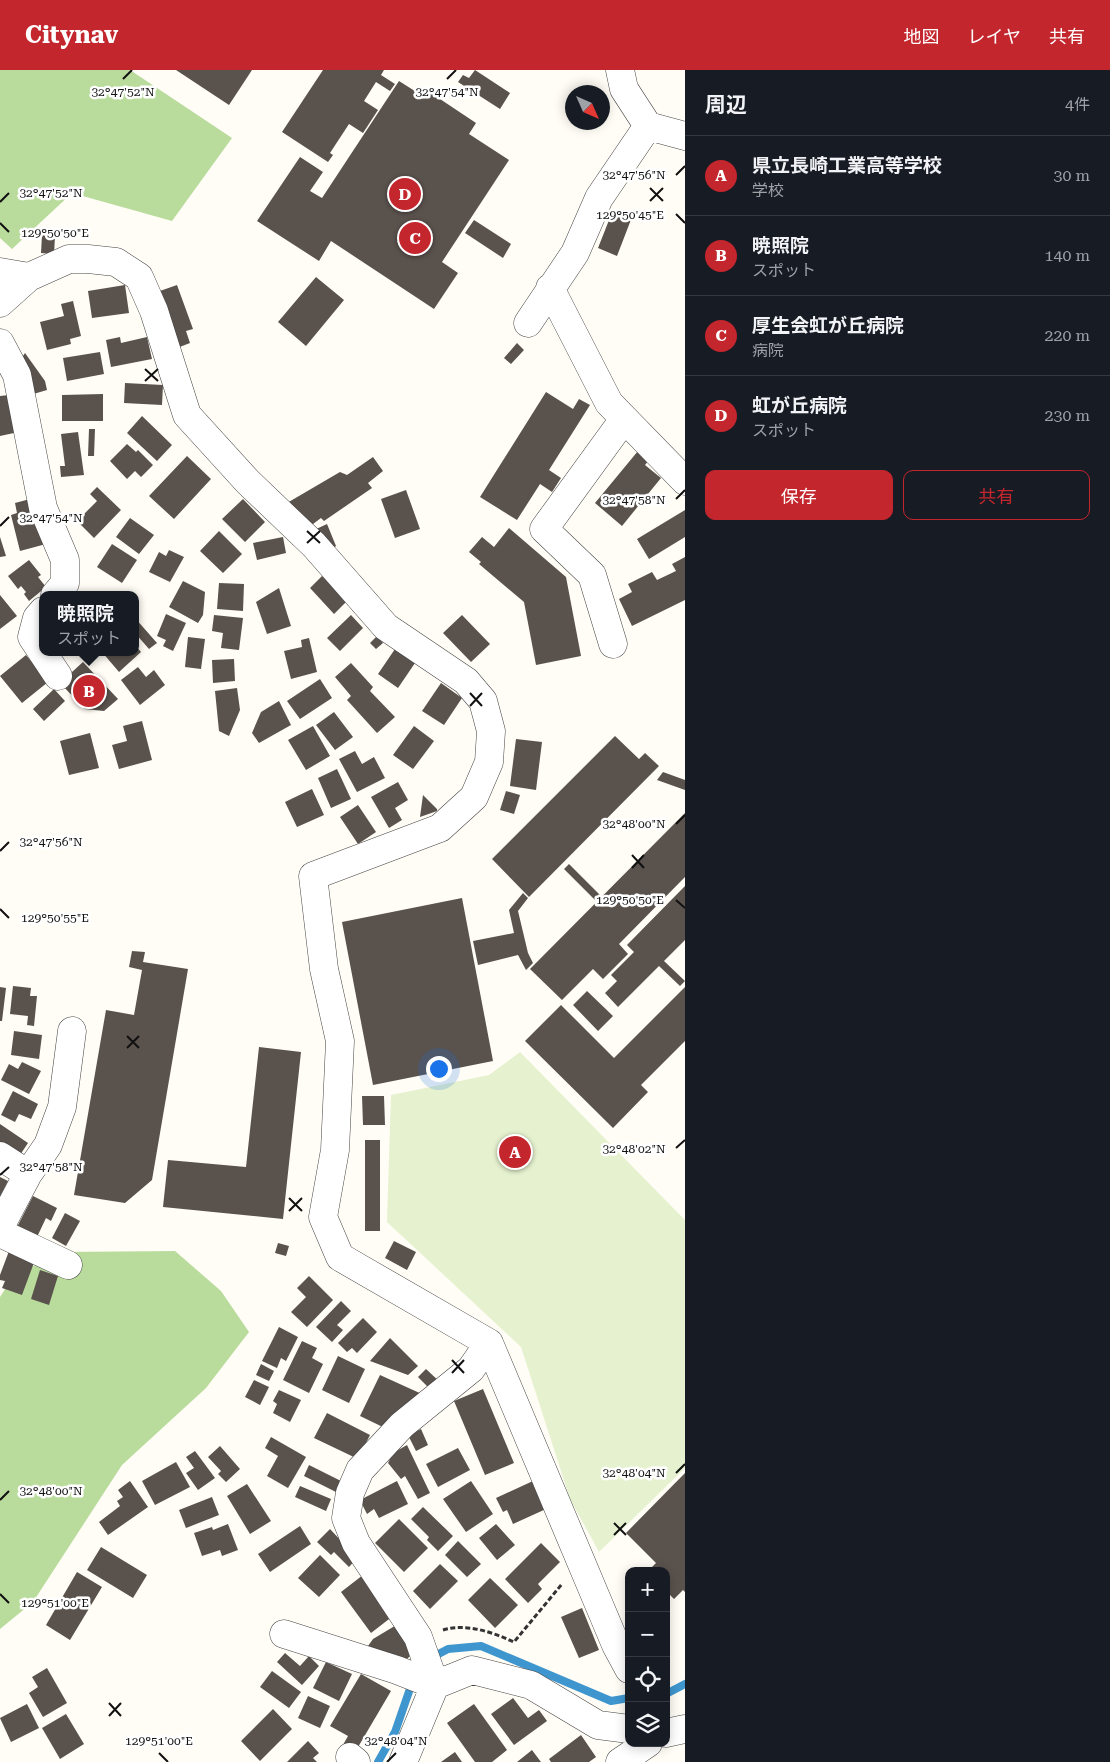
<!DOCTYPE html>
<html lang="ja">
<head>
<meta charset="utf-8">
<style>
	:root { --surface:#171b24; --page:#20242c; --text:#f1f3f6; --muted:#9ea1a6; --line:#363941; --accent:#c4262e }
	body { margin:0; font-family:"Roboto Serif","Noto Sans JP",serif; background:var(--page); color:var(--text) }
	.controls { position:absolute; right:15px; bottom:15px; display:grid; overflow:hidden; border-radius:10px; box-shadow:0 2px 12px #0003 }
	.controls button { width:45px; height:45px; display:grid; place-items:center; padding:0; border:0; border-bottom:1px solid var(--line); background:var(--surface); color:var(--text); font:25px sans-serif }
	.compass { position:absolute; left:565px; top:15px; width:45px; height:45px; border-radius:50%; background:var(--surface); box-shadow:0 2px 12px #0003; rotate:135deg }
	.you { position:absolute; left:438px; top:998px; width:18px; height:18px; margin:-12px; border:4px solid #fff; border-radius:50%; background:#1a73e8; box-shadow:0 0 0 8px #1a73e833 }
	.badge { display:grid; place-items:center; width:32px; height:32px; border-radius:50%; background:var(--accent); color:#fff; font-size:16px; font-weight:700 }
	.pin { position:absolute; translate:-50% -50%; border:2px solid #fff; box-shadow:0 1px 5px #0006 }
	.popup { position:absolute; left:39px; top:521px; width:100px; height:65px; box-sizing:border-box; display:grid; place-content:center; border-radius:10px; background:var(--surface); filter:drop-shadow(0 1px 4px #0005); font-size:16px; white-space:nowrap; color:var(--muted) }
	.popup b { font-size:19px; color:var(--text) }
	.popup::after { content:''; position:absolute; left:50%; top:100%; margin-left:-10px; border:10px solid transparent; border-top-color:var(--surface) }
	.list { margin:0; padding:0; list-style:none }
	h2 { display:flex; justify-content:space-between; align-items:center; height:65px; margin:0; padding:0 20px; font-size:21px }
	h2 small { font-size:16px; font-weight:400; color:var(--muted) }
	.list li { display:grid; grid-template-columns:32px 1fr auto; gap:15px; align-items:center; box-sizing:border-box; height:80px; padding:0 20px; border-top:1px solid var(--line) }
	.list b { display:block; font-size:19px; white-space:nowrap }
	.list p { margin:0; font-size:16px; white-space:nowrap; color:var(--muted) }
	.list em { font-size:16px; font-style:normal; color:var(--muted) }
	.actions { display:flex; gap:10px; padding:15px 20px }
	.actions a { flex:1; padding:11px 0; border:1px solid var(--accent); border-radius:10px; text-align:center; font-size:18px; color:var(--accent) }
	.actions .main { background:var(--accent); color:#fff }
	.icon { flex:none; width:28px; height:28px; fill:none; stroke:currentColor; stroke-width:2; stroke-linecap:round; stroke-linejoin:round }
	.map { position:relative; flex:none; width:685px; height:1692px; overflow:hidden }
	header { display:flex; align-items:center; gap:30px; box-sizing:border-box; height:70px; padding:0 25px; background:var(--accent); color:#fff }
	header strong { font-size:24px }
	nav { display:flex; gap:28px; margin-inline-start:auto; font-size:18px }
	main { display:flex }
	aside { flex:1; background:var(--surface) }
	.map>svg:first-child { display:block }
	.forest { fill:#b9dc9c }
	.pitch { fill:#e6f2cf }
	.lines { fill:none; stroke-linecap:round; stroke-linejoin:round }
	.stream { stroke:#3f96cf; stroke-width:8 }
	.building { fill:#5a524d }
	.minor-casing { stroke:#444; stroke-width:29 }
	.path { stroke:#333; stroke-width:3; stroke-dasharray:5 2.5; stroke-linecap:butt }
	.minor { stroke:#fff; stroke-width:28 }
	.ticks { fill:none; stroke:#111; stroke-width:2 }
	.ticks-label { font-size:12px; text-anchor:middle; fill:#111; stroke:#fff; stroke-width:5; stroke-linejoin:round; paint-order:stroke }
</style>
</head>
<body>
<header>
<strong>Citynav</strong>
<nav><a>地図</a><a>レイヤ</a><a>共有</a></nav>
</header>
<main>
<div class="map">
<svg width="685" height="1692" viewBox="0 0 685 1692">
	<rect width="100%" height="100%" fill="#fffdf5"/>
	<!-- forest -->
	<path class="forest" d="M0 0H130L232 68 172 151 72 123 12 179 0 168Z
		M175 1181 221 1221 249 1262 206 1318 122 1395 33 1532 0 1559V1227L14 1205 63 1182Z"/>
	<!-- pitch -->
	<path class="pitch" d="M520 982 685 1150V1398L599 1482 570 1429 521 1277 387 1152 391 1025 489 1005Z"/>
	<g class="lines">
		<!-- stream -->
		<path class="stream" d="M429 1589 448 1579 481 1576 611 1631 629 1628
			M666 1624 685 1614
			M378 1692 395 1662 413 1610"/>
	</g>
	<!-- building -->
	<path class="building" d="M176 0H252L229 35Z
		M323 0H384L381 5 395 14 390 21 376 12 364 31 378 40 363 63 349 54 330 83 333 85 328 92 282 62Z
		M475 0 510 23 500 39 458 12 463 5 469 8Z
		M399 11 418 23 422 17 476 53 469 64 509 90 442 192 458 203 434 239 331 171 319 191 257 151 300 87 323 102 310 121 322 128Z
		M613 140 632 147 617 186 598 178Z
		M474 150 511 174 503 188 465 163Z
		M42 165 55 166 54 184 41 183Z
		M316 207 344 230 306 276 278 252Z
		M125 215 129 243 92 248 88 221Z
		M177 215 193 259 186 261 190 273 177 278 157 222Z
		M73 231 81 266 70 269 71 274 47 280 40 252 64 246 61 234Z
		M120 267 121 273 147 267 152 289 111 297 106 270Z
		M517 273 524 280 511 294 504 288Z
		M100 282 104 304 67 311 63 288Z
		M25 283 45 311 47 320 30 325 21 289Z
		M125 313 163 315 162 335 124 333Z
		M546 322 573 339 579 329 590 335 549 400 561 408 552 422 540 414 517 450 480 427Z
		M103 324V351H62V325Z
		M9 325 14 363 0 366V326Z
		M142 346 172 375 157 391 127 363Z
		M89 359H95L94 386H88Z
		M78 362 84 405 61 407 60 396H65L61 364Z
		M127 374 136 382 138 380 153 395 141 407 135 401 127 409 110 391Z
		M638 381 649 390 645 395 661 408 622 456 595 433Z
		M187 386 211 409 174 449 149 426Z
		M373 387 383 401 368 413 372 418 324 451 321 448 309 457 287 433 340 402 347 405Z
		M97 417 121 440 94 468 77 451 97 431 90 424Z
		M406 420 420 459 395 468 381 429Z
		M30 429 46 474 20 481 11 445 17 443 15 433Z
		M243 429 265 452 245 472 222 449Z
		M685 440V467L649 489 637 469Z
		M130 448 154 465 139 484 116 467Z
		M327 454 336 476 330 481 312 461Z
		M509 458 566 507 581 586 536 595 524 532 479 494 481 492 469 482 482 467 494 477Z
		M219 461 242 484 223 503 200 481Z
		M0 467 6 486 0 487Z
		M283 467 286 483 257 490 253 473Z
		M112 474 137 490 122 513 97 497Z
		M169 480 184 487 170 512 149 502 159 482 166 486Z
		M685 487V530L632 556 619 529 632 522 628 514 652 502 657 510 676 501 672 494Z
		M29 490 41 505 38 507 46 517 29 531 24 524 26 522 21 516 18 519 8 506Z
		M322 506 347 531 334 544 310 518Z
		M183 511 205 522 203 545 198 553 169 537Z
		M219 513 244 514 243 541 217 539Z
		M279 518 291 556 267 564 256 532Z
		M0 525 17 546 0 559Z
		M166 544 186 553 173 581 163 576 166 570 157 566Z
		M214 545 243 548 239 580 221 578 223 563 212 561Z
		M351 545 363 558 340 581 327 568Z
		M462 545 490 574 471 592 443 563Z
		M135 548 157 573 149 579 135 563Z
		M377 566 383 573 376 579 370 573Z
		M188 567 205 569 201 599 185 597Z
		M309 568 317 602 291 609 284 581 302 577 301 570Z
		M135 575 141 582 119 602 102 582H135Z
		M395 579 415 593 398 618 378 604Z
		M26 585 48 612 22 633 0 606Z
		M234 589 235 611 213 613 212 590Z
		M83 592 118 629 104 641 85 639 60 613Z
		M351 593 373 617 370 621 395 647 377 663 347 630 351 626 335 607Z
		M138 597 146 607 154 600 165 615 140 635 121 610Z
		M320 609 332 628 300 649 287 631Z
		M441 613 462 628 444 655 422 641Z
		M237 618 240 640 229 666 219 661 215 621Z
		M54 619 65 631 44 651 33 639Z
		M279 631 291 655 259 673 252 663 261 642Z
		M334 642 353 667 335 680 316 655Z
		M142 651 152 690 119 699 112 675 127 671 123 656Z
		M313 656 330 686 306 700 288 670Z
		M414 656 434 671 413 699 393 685Z
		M90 663 99 698 69 705 60 671Z
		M615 666 639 689 645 683 659 696 529 827 492 789Z
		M516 669 542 672 536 720 510 716Z
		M355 681 362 694 374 687 385 708 357 722 339 689Z
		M337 699 351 729 331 738 318 708Z
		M663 702 685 710V720L657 710Z
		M398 712 408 730 395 738 402 750 389 758 371 727Z
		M312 719 324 745 297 757 285 732Z
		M506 721 520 725 514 744 500 740Z
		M423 725 437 739V741L420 747Z
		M358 735 376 762 358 774 340 747Z
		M685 743V807L619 874 628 884 603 909 593 899 562 930 530 899Z
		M569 794 600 825 595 830 564 799Z
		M685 816V870L664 891 685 911 680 916 659 896 618 937 605 923 617 911 611 905 634 882 627 875Z
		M523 823 528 828 518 841 528 883 533 893 526 900 518 885 478 895 473 871 514 863 509 840Z
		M462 828 493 991 373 1015 342 852Z
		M132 881 145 882 143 892 188 899 152 1110 125 1133 74 1125 106 940 134 945 142 900 129 897Z
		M13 916 31 918 30 926H37L34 956 27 955 28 946 10 944Z
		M0 917 6 918 2 951H0Z
		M685 917V971L641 1015 648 1022 613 1058 525 971 561 935 614 988Z
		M587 921 613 946 598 961 573 935Z
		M14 961 42 965 39 989 11 985Z
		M259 977 301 982 283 1149 163 1137 168 1090 246 1097Z
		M22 992 41 1001 29 1024 1 1010 9 994 18 999Z
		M13 1021 38 1034 31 1049 19 1044 15 1052 1 1045Z
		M362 1026H384L385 1055H363Z
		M0 1054 28 1073 18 1088 0 1076Z
		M365 1070H380V1161H365Z
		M0 1107 8 1111 0 1127Z
		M33 1126 57 1138 51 1151 46 1148 37 1167 17 1157Z
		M65 1143 80 1151 66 1176 52 1168Z
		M394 1171 416 1182 407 1200 385 1188Z
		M278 1173 289 1176 286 1186 275 1183Z
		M9 1181 35 1190 22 1225 2 1218 5 1211 0 1210V1205Z
		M40 1200 58 1206 49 1235 31 1229Z
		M309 1206 333 1230 307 1257 291 1242 306 1227 297 1218Z
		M341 1231 351 1241 337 1255 343 1260 332 1272 316 1257Z
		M363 1248 377 1262 357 1283 352 1278 347 1282 338 1273Z
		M279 1257 298 1267 286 1291 281 1288 277 1298 262 1291Z
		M390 1268 418 1296 408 1305 370 1291Z
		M302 1271 317 1278 312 1288 323 1294 309 1323 283 1310Z
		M338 1286 365 1299 349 1333 322 1320Z
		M261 1294 274 1301 269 1311 256 1305Z
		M426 1299 442 1314 433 1322 418 1307Z
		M380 1305 424 1325 387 1359 360 1346Z
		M254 1310 269 1317 260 1335 245 1327Z
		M483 1319 514 1393 485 1405 454 1331Z
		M279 1320 301 1330 290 1352 273 1343 277 1334 273 1331Z
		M327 1343 370 1365 358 1389 314 1368Z
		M421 1359 428 1375 416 1381 408 1365Z
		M271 1367 306 1387 288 1418 267 1406 278 1386 265 1378Z
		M407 1375 430 1423 418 1429 405 1406 401 1409 388 1393 393 1383Z
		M220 1376 240 1399 226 1412 218 1404 221 1401 208 1387Z
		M458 1378 470 1400 438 1417 426 1394Z
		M195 1381 215 1408 198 1420 186 1403 194 1398 186 1387Z
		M176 1392 190 1417 155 1435 142 1411Z
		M309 1395 341 1411 336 1422 304 1406Z
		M685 1403V1522L683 1520 674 1529 666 1521V1501H648L656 1493 626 1463Z
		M130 1411 148 1437 108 1465 99 1452 120 1436 117 1431 123 1427 118 1420Z
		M397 1411 408 1434 379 1448 374 1439 367 1444 360 1430Z
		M471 1411 493 1444 466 1462 443 1429Z
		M533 1411 546 1439 513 1454 507 1440 503 1442 496 1428Z
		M247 1414 271 1451 250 1464 227 1426Z
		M300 1416 331 1429 326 1441 295 1427Z
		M212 1427 219 1445 186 1458 179 1440Z
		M423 1437 453 1466 438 1481 427 1470 429 1467 411 1449Z
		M399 1449 428 1478 404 1502 375 1473Z
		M228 1454 238 1480 222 1486 220 1480 202 1486 194 1463 212 1457 213 1460Z
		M496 1454 515 1475 497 1490 479 1468Z
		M300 1456 311 1474 270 1502 258 1484Z
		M330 1459 357 1488 349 1497 334 1482 331 1485 317 1472Z
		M458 1471 481 1494 467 1507 445 1485Z
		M541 1473 560 1492 538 1514 542 1519 528 1533 505 1509Z
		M101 1477 147 1505 133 1528 87 1500Z
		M320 1485 340 1505 319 1527 298 1508Z
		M440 1494 458 1511 430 1539 413 1521Z
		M77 1502 102 1517 70 1570 46 1555Z
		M363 1505 393 1546 371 1563 341 1522Z
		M490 1508 518 1535 495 1558 468 1530Z
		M582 1538 599 1580 579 1588 561 1547Z
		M398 1554 415 1581 406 1590 368 1576 373 1569Z
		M285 1583 300 1596 309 1586 319 1596 302 1615 277 1592Z
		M326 1592 352 1604 339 1631 313 1618Z
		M47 1598 67 1633 43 1647 29 1623 38 1617 32 1607Z
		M272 1601 301 1622 289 1638 260 1617Z
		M361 1604 391 1621 351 1689 339 1682 348 1666 330 1656Z
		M308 1626 330 1636 320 1658 298 1648Z
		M513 1628 528 1648 539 1640 547 1651 514 1675 491 1644Z
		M27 1634 39 1658 11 1672 0 1648Z
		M474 1634 507 1680 492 1692H475L447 1653Z
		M273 1639 292 1659 260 1691 241 1671Z
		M66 1644 84 1674 60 1689 42 1658Z
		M581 1665 596 1687 589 1692H551L549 1689Z
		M308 1671 319 1683 313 1688 317 1692H287Z
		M532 1680 541 1692H517Z
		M455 1682 462 1692H441Z"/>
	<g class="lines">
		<!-- minor casing -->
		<g class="minor-casing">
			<path id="minor" d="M620 0 624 19 648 56 685 66
				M0 202 29 207 69 189H88L116 192 139 207 154 241 187 345 248 412 314 475 386 557 466 611 483 631 491 661 489 692 474 727 440 758 313 806 324 899 340 971 335 1080 323 1147 340 1187 489 1273 616 1575 629 1599
				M550 218 609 333 685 411
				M0 233 29 207
				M528 253 575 183 599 128 648 56
				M0 273 17 305 43 438 65 490V513L55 525
				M43 541 37 548 32 567 58 606
				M613 574 592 505 544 459 624 349
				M0 1086 28 1104
				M0 1157 28 1104 48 1075 62 1037 72 961
				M0 1163 68 1195
				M284 1564 397 1600 435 1615
				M435 1615 418 1567 356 1473 346 1448 350 1423 360 1400 402 1355 471 1299 489 1273
				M666 1663 685 1659
				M350 1687 356 1692
				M403 1692 435 1615 472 1600 531 1615 598 1655 629 1659
				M620 1692 648 1673"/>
		</g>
		<!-- path -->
		<path class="path" d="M443 1560C466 1553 492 1562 514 1572L562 1514"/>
		<!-- minor -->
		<use href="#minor" class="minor"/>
	</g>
	<!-- ticks -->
	<path class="ticks" d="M123 9 132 0M447 9 456 0M676 105 685 96M650 118 663 131M650 131 663 118M0 132 9 123M676 144 685 153M0 153 9 162M145 299 158 311M145 311 158 299M676 429 685 420M0 456 9 447M307 461 320 473M307 473 320 461M470 623 482 636M470 636 482 623M676 754 685 745M0 781 9 772M632 785 644 798M632 798 644 785M676 830 685 838M0 839 9 848M127 966 139 978M127 978 139 966M676 1078 685 1070M0 1105 9 1097M289 1128 302 1141M289 1141 302 1128M452 1290 464 1303M452 1303 464 1290M676 1403 685 1394M0 1430 9 1421M614 1453 626 1465M614 1465 626 1453M0 1524 9 1533M109 1633 121 1646M109 1646 121 1633M159 1683 168 1692M387 1692 396 1683"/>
	<g class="ticks-label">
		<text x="123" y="26">32°47'52"N</text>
		<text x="447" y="26">32°47'54"N</text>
		<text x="634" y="109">32°47'56"N</text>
		<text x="51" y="127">32°47'52"N</text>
		<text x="630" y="149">129°50'45"E</text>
		<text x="55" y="167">129°50'50"E</text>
		<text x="634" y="434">32°47'58"N</text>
		<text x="51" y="452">32°47'54"N</text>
		<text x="634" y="758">32°48'00"N</text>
		<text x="51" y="776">32°47'56"N</text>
		<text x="630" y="834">129°50'50"E</text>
		<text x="55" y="852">129°50'55"E</text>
		<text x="634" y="1083">32°48'02"N</text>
		<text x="51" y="1101">32°47'58"N</text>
		<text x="634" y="1407">32°48'04"N</text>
		<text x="51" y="1425">32°48'00"N</text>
		<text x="55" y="1537">129°51'00"E</text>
		<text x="159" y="1675">129°51'00"E</text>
		<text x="396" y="1675">32°48'04"N</text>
	</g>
</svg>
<div class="controls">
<button>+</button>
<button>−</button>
<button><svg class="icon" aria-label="locate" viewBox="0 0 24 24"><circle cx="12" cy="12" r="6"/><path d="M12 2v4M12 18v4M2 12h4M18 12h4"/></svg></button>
<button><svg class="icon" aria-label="layers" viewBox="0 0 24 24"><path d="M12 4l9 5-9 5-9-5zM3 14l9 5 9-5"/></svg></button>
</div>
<svg class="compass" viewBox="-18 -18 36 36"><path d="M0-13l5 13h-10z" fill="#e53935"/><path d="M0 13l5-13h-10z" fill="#9ea1a6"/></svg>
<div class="you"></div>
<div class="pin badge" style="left:515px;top:1082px">A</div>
<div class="pin badge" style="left:89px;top:621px">B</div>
<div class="popup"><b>暁照院</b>スポット</div>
<div class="pin badge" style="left:415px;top:168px">C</div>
<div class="pin badge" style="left:405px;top:124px">D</div>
</div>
<aside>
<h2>周辺<small>4件</small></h2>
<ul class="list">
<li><span class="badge">A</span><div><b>県立長崎工業高等学校</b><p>学校</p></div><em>30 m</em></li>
<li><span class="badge">B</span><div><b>暁照院</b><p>スポット</p></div><em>140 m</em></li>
<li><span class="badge">C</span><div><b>厚生会虹が丘病院</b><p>病院</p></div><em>220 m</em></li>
<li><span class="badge">D</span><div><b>虹が丘病院</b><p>スポット</p></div><em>230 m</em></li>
</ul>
<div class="actions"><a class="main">保存</a><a>共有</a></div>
</aside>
</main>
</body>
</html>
